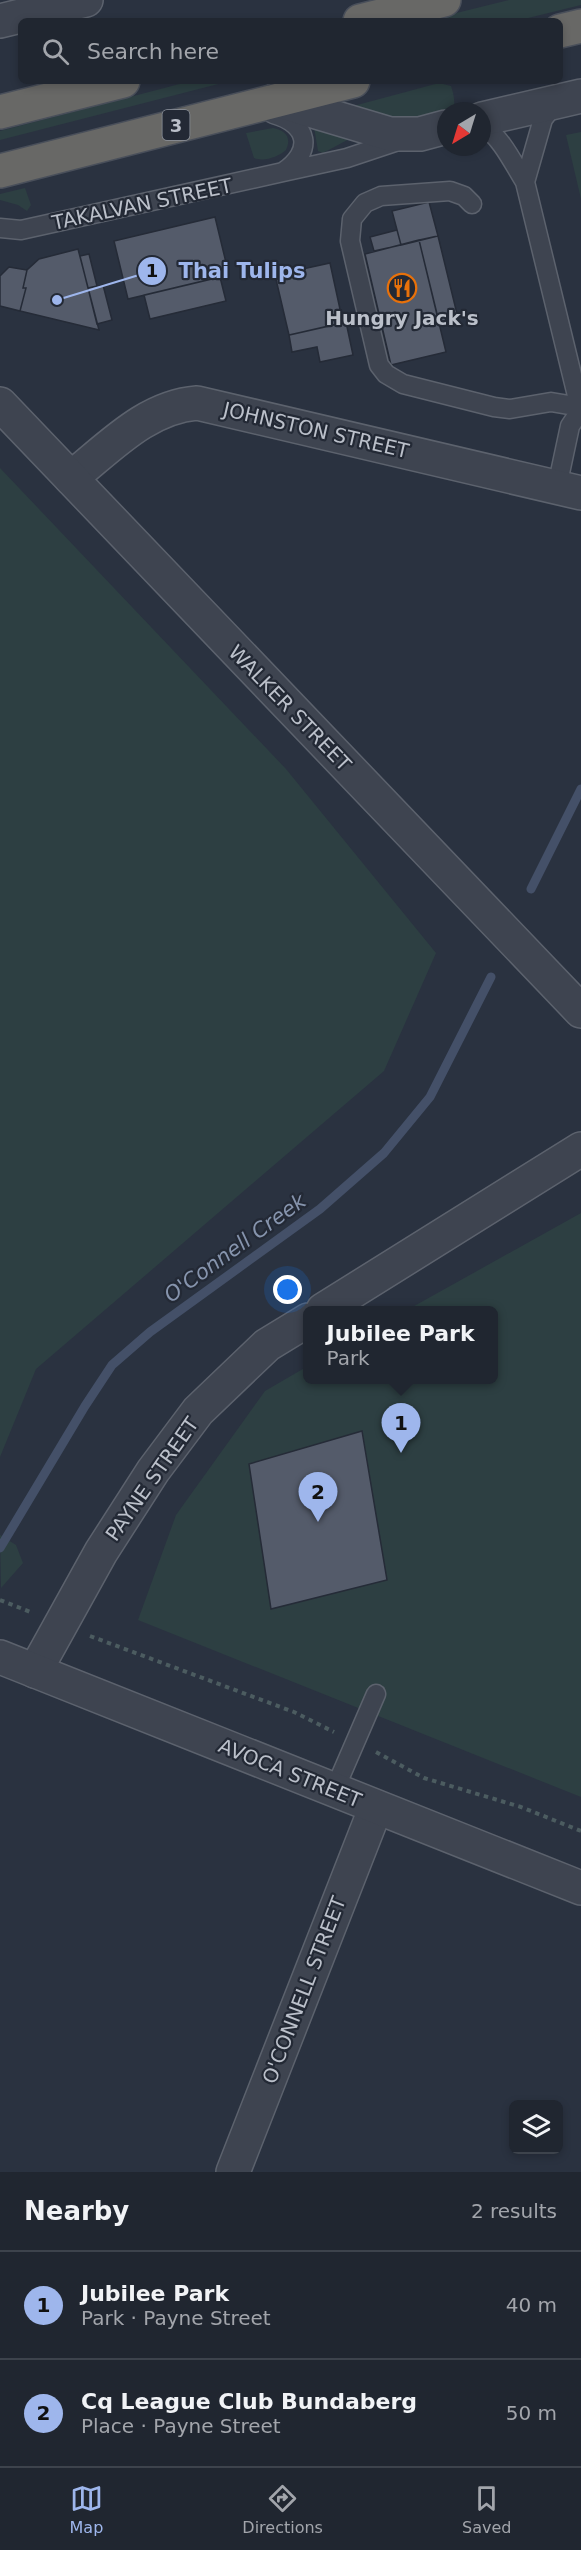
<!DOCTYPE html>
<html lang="en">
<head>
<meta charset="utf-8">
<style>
	:root { --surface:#202630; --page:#282e38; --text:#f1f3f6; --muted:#a2a5ab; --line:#3d434c; --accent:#9eb6ec }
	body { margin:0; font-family:"DejaVu Sans",sans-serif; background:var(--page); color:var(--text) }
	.controls { position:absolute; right:18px; bottom:18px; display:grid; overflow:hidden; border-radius:9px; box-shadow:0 3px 9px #0003 }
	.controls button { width:54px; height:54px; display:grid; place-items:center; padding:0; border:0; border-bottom:2px solid var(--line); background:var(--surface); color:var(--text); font:30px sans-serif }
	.compass { position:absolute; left:437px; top:102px; width:54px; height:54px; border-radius:50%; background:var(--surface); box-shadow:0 3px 9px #0003; rotate:218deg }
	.you { position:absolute; left:288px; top:1290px; width:21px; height:21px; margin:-15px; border:4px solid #fff; border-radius:50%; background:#1a73e8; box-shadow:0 0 0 9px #1a73e833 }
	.badge { display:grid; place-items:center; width:39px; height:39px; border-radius:50%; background:var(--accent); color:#111; font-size:20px; font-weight:700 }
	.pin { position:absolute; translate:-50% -50px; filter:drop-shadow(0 2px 3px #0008) }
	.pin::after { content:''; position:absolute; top:32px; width:21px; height:18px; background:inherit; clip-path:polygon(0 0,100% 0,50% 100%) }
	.popup { position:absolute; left:303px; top:1306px; width:195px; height:78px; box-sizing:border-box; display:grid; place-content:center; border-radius:9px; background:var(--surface); filter:drop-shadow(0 2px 4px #0005); font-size:20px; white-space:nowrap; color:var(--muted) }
	.popup b { font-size:22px; color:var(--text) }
	.popup::after { content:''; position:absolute; left:50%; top:100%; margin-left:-12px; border:12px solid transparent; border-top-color:var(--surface) }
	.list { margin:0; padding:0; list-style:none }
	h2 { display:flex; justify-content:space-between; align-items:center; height:78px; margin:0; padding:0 24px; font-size:26px }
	h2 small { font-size:20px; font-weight:400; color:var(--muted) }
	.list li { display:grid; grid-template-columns:39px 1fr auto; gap:18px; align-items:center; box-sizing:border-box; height:108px; padding:0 24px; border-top:2px solid var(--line) }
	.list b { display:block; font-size:22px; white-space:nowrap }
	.list p { margin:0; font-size:20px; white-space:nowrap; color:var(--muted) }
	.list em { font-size:20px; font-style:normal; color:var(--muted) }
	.icon { flex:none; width:33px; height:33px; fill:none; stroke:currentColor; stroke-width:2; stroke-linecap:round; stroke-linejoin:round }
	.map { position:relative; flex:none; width:581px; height:2172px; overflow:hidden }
	.search { position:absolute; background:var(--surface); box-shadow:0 3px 9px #0003; left:18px; right:18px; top:18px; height:66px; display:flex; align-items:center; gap:15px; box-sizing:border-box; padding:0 21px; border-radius:9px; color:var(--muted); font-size:22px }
	.sheet { height:294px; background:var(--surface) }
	nav { display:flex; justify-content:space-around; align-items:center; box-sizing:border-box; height:84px; border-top:2px solid var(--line); background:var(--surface); font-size:16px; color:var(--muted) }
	nav a { display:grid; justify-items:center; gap:3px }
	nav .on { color:var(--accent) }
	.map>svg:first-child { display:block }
	.green { fill:#2d3f42 }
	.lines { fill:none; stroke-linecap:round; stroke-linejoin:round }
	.stream { stroke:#445068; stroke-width:9 }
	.building { fill:#545b6a; stroke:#252b37; stroke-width:1.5 }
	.service-casing { stroke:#5c626d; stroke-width:21 }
	.minor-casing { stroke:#5c626d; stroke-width:36 }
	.tertiary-casing { stroke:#5c626d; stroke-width:36 }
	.trunk-casing { stroke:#494f5a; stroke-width:36 }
	.path { stroke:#4c5c60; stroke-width:4; stroke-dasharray:4.5 4.5; stroke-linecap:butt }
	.service { stroke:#3e4450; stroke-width:18 }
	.minor { stroke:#3e4450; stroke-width:33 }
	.tertiary { stroke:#3e4450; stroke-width:33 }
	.trunk { stroke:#686866; stroke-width:33 }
	.labels { text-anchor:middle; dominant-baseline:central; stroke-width:4.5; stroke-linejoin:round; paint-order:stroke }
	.shield { fill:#232935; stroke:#8d939d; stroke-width:1.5 }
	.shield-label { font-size:18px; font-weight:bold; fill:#bbc0ca }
	.street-label { font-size:20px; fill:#bbc0ca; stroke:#232935 }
	.poi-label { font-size:20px; font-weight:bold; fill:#bbc0ca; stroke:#232935 }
	.water-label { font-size:21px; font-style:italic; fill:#8694ad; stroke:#232935 }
	.leader { fill:none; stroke:#9eb6ec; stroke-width:2 }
	.callout-dot { fill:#9eb6ec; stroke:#232935; stroke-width:2 }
	.mark-label { font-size:18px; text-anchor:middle; font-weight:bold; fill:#111 }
	.callout-label { font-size:21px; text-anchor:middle; font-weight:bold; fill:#9eb6ec; stroke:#232935; stroke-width:4.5; stroke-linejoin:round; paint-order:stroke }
</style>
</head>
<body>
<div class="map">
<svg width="581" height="2172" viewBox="0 0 581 2172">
	<rect width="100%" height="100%" fill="#2a3240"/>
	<!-- green -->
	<path class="green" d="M509 0H581V5L516 21H424Z
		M191 81H230L0 140V131Z
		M439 83 451 86C453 92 456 102 453 109L406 120 346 108Z
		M314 127 351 138 323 153 318 151Z
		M273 128C285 130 292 137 286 150 278 157 264 162 254 158L246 133Z
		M581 132V199L566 135Z
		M25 188 31 205 27 211 18 205 0 200V194Z
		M0 468 286 769 436 953 384 1071 36 1369 0 1457Z
		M581 1213V1797L138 1620 176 1515 265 1391 308 1366V1380H494V1310H407Z
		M0 1535 16 1545 23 1563 1 1588Z"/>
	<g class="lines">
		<!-- stream -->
		<path class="stream" d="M531 889 581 789
			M0 1548 85 1406 112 1365 150 1332 320 1209 384 1153 430 1097 491 977"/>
	</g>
	<!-- building -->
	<path class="building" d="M429 202 438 236 401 245 392 211Z
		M215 217 229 275 128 299 114 241Z
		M397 230 401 245 374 251 370 237Z
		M438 236 458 318 439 322 419 240Z
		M419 240 446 352 391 365 365 254Z
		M78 249 99 330 20 311 26 288H23L27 270 39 259Z
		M89 254 97 286 88 288 80 256Z
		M330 263 343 323 289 335 275 275Z
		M9 267 27 270 23 288H26L20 311 0 306V276Z
		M220 277 226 301 150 319 144 295Z
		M103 285 112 320 97 324 88 288Z
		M346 322 353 355 320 362 317 347 292 352 289 335Z
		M362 1431 387 1580 271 1609 249 1464Z"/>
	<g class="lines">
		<!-- service casing -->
		<g class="service-casing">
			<path id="service" d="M273 114C309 124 314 151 283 172L347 158 401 140
				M482 125C502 138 513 163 525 182L543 119 556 102
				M525 182 581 412
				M472 204 464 196 450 191 381 196 365 203 352 219 350 241 379 365 386 374 403 384 494 407 510 409 551 402 580 407
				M0 228 21 230 283 172
				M557 487 570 426 580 411
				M334 1791 376 1694"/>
		</g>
		<!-- minor casing -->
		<g class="minor-casing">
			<path id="minor" d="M0 21 86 0
				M276 100 390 134H420L446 127
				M482 119 581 96
				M71 478C109 448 146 407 197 403L581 493
				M323 1310 581 1149
				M35 1671 101 1552 153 1471 198 1411 267 1345 308 1320
				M233 2172 376 1807"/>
		</g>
		<!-- tertiary casing -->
		<g class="tertiary-casing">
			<path id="tertiary" d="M0 404 581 1011
				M0 1657 581 1888"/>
		</g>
		<!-- trunk casing -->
		<g class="trunk-casing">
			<path id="trunk" d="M360 21 444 0
				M560 31 581 26
				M0 112 123 81
				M0 171 353 81"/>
		</g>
		<!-- path -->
		<path class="path" d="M0 1600 33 1613
			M90 1636 294 1712 334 1732
			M376 1752 424 1778 521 1807 581 1831"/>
		<!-- service -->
		<use href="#service" class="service"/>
		<!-- minor -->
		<use href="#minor" class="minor"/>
		<!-- tertiary -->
		<use href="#tertiary" class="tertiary"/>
		<!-- trunk -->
		<use href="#trunk" class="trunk"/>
	</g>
	<!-- icons -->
	<defs>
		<g id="restaurant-ring" transform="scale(1.5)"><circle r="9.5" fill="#232935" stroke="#e8710a" stroke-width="1.5"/><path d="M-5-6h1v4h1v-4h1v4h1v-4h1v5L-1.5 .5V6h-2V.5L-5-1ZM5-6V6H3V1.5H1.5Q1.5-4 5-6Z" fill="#e8710a"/></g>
	</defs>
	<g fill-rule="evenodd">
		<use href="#restaurant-ring" x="402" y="288"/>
	</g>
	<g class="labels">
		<!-- shield labels -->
		<rect class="shield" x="162.5" y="110" width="27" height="30" rx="4.5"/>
		<g class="shield-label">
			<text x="176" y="125">3</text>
		</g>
		<!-- street labels -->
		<g class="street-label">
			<text transform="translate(142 204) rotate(-12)">TAKALVAN STREET</text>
			<text transform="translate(316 430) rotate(13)">JOHNSTON STREET</text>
			<text transform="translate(290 708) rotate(46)">WALKER STREET</text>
			<text transform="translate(152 1479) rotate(-55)">PAYNE STREET</text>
			<text transform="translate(290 1773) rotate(22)">AVOCA STREET</text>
			<text transform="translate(304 1990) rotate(-69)">O'CONNELL STREET</text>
		</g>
		<!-- poi labels -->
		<g class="poi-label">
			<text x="402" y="318">Hungry Jack's</text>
		</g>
		<!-- water labels -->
		<g class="water-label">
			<text transform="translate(235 1248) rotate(-36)">O'Connell Creek</text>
		</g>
	</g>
	<!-- callouts -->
	<path class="leader" d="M57 300L152 271"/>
	<g class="callout-dot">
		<circle cx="57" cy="300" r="6"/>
		<circle cx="152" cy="271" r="15"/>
	</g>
	<g class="mark-label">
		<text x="152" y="277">1</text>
	</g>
	<g class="callout-label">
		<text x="242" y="278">Thai Tulips</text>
	</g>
</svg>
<div class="controls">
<button><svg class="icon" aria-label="layers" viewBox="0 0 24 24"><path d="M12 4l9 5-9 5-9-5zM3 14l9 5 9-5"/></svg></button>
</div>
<svg class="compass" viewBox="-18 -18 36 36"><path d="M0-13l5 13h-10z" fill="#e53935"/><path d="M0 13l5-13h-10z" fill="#a2a5ab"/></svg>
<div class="you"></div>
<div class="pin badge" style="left:401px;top:1453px">1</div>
<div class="popup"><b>Jubilee Park</b>Park</div>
<div class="pin badge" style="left:318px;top:1522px">2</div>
<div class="search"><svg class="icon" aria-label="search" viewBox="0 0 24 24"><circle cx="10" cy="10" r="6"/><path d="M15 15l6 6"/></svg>Search here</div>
</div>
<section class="sheet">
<h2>Nearby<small>2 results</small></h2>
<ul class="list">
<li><span class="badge">1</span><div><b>Jubilee Park</b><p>Park · Payne Street</p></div><em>40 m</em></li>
<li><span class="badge">2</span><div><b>Cq League Club Bundaberg</b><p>Place · Payne Street</p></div><em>50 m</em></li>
</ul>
</section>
<nav>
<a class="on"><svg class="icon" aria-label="map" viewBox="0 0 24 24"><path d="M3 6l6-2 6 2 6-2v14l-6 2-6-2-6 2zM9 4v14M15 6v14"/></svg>Map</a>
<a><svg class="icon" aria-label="directions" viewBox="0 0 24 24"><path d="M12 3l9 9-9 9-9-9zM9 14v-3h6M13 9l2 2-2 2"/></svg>Directions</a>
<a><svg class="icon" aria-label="saved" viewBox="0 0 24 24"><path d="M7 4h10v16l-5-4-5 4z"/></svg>Saved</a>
</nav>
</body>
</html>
